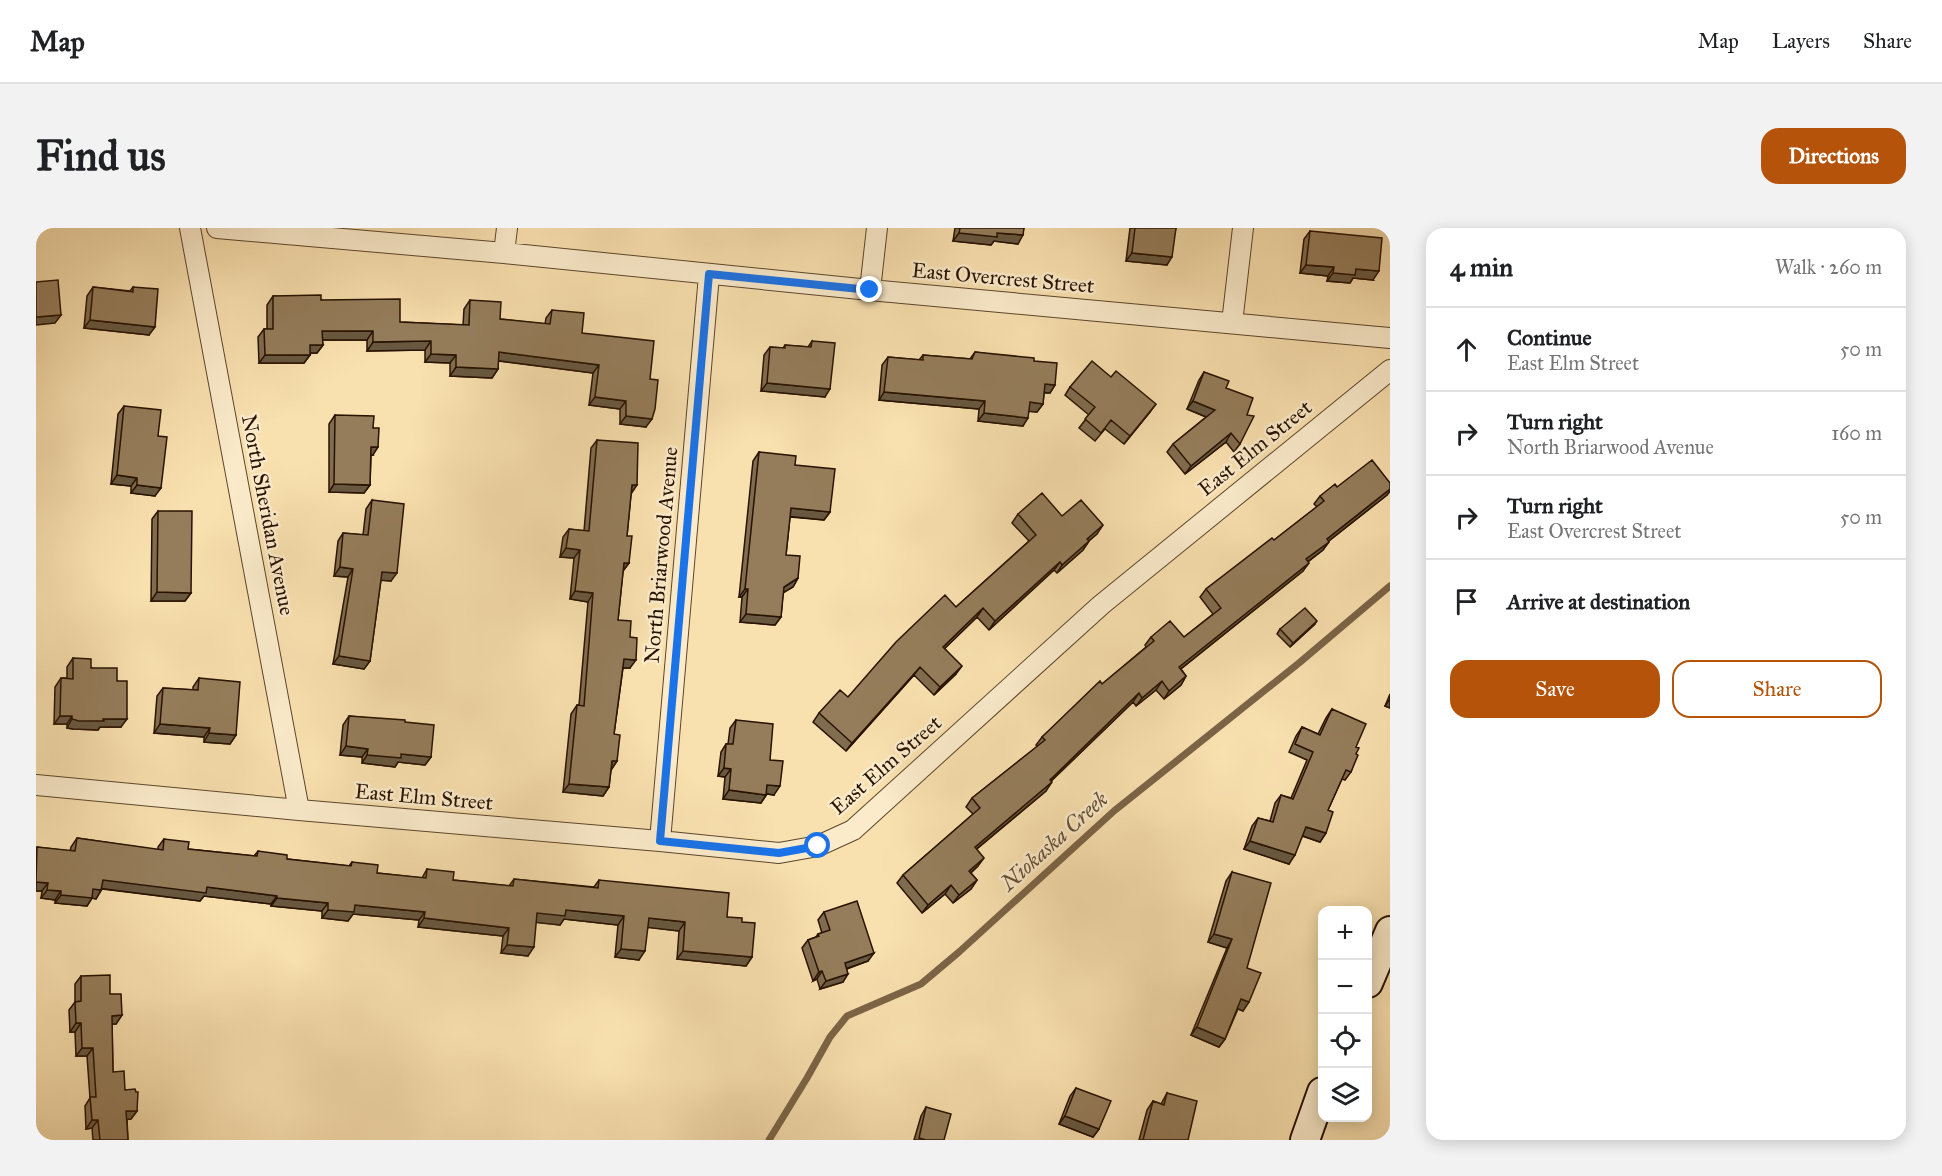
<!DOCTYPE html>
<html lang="en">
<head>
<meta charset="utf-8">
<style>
	:root { --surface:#fff; --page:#f2f2f2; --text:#202124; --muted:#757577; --line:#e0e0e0; --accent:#b45309 }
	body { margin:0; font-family:"IM FELL Great Primer",serif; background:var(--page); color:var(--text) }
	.controls { position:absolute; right:18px; bottom:18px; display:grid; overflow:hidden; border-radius:12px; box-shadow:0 3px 15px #0003 }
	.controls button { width:54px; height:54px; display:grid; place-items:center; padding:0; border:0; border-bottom:2px solid var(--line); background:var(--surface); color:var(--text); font:30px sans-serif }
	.stop { position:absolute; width:18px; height:18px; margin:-14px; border:4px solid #1a73e8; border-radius:50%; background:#fff }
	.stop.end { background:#1a73e8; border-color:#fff; box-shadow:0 2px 6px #0008 }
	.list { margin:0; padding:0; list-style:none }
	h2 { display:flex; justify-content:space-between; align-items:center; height:78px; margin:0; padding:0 24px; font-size:26px }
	h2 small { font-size:20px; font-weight:400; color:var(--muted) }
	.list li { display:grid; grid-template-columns:39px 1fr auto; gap:18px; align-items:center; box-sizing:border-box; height:84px; padding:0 24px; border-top:2px solid var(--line) }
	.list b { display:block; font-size:22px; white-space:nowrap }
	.list p { margin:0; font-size:20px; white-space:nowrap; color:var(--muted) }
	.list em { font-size:20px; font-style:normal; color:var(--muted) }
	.actions { display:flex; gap:12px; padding:18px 24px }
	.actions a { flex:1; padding:14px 0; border:2px solid var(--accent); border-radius:18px; text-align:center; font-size:21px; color:var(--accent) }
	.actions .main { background:var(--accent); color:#fff }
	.icon { flex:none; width:33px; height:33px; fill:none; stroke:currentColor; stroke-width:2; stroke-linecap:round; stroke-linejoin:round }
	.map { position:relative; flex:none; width:1354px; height:912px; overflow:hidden; border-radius:18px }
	header { display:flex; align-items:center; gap:36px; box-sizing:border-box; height:84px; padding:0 30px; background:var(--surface); border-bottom:2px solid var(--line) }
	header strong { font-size:28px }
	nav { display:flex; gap:33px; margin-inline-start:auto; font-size:21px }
	.intro { display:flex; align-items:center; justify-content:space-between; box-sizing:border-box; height:144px; padding:0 36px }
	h1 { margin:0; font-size:42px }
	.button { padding:15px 27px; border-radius:18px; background:var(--accent); color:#fff; font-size:21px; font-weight:700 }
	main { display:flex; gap:36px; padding:0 36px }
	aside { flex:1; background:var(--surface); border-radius:18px; box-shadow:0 3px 15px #0003 }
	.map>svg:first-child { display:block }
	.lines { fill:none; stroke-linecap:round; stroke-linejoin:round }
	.stream { stroke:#7b6446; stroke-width:7 }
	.street-casing { stroke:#5c462c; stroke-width:22 }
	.secondary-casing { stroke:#281200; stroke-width:32 }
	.street { stroke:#fbebcb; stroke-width:20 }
	.secondary { stroke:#fbebcb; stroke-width:28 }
	.wall { fill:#806c4e; stroke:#281200; stroke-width:1.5 }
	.shaded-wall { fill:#685840; stroke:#281200; stroke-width:1.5 }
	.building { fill:#957d5b; stroke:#281200; stroke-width:1.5 }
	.route { stroke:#1a73e8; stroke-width:8 }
	.labels { text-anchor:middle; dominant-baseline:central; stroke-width:5; stroke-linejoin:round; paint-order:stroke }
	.street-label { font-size:21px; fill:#281200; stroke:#fbebcb }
	.water-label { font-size:22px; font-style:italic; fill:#664f34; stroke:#fbebcb }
</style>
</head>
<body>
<header>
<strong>Map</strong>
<nav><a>Map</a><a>Layers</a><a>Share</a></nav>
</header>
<div class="intro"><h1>Find us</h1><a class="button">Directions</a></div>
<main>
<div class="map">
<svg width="1354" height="912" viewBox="0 0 1354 912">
	<rect width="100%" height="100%" fill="#f9e0af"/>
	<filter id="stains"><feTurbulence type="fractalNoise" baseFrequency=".00333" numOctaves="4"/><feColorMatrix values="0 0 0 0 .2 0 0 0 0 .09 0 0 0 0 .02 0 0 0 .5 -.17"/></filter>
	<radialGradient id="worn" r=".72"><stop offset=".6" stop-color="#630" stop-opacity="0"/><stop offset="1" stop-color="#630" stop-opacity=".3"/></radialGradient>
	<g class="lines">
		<!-- stream -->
		<path class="stream" d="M733 912 771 850 794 809 811 788 885 756 923 724 1078 583 1263 435 1354 358"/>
		<!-- street casing -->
		<g class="street-casing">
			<path id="street" d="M154 0 263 582
				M181 0 468 25 834 62 1354 110
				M468 25 471 0
				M834 62 841 0
				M1196 95 1207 0
				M0 557 263 582 624 613 743 625 782 618 817 602 1065 377 1354 142
				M624 613 673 47"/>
		</g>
		<!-- secondary casing -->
		<g class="secondary-casing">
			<path id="secondary" d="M1332 755 1354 703
				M1269 912 1286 864"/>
		</g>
		<!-- street -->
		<use href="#street" class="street"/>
		<!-- secondary -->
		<use href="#secondary" class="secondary"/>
	</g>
	<!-- wall -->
	<path class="wall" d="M919 0H988L982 16 958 13 955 17 917 13Z
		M1094 0H1140L1131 37 1090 33Z
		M1274 3 1337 52 1317 50 1314 55 1291 53 1292 48 1264 45 1268 11Z
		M57 59 94 63 97 59 113 107 48 100 51 68Z
		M237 68 285 72 364 94 427 97 428 81 434 72 464 91 509 96 510 90 516 82 546 105 614 151 610 199 584 196V181L553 177 557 145 462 133V141L456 150 414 148V135L389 134V122L331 123V112H286L287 117 281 125H274V127L268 135H223L222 109 228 101H231V77Z
		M776 113 789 169 725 163 728 127 734 119 747 120 749 117 772 119Z
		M939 124 998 133 1019 157 1014 165H1008L1007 176 1001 184 993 183 987 198 942 193 943 181 843 172 846 137 852 129 883 132 887 127 934 131Z
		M1168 144 1190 160 1211 187 1204 216 1198 224 1190 214 1149 246 1131 224 1137 216 1170 189 1151 181 1163 152Z
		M1034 159 1114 184 1088 216 1069 201 1059 213 1043 200 1053 187 1029 167Z
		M88 178 122 208 119 268 95 265V258L75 256 82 186Z
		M299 187 337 227H335L334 257 328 265 293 264V196Z
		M561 212 595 266 591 308 593 335 587 343 582 392 594 409V440H587L578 506 581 533 575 542 573 559 567 568 527 564 535 486 541 477H543L552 374 534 371 538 330 524 329 527 309 533 301 548 303 555 220Z
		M723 224 759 237 794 284 788 292 754 289 750 327 762 350 757 359 747 364 745 389 739 397 704 394 706 369H703L717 233Z
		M1354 255V263L1351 267 1293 313 1287 322 1272 334 1267 343 1145 441 1150 448 1145 457 1128 471 1120 462 1100 478 1097 474 1015 553 1010 563 941 621 942 638 935 645 941 652 935 661 917 675 909 666 886 685 861 655 867 647 937 586 930 579 936 570 1001 519 1000 517 1006 509 1066 456 1110 419 1109 417 1115 409H1148L1177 386 1164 369 1170 361 1238 312 1281 279 1278 276 1284 268 1301 259Z
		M336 272 355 353 345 352 334 433 328 441 297 436 312 349 298 348 302 313 307 305 327 307 330 281Z
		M122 283 155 365 149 373H115L116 291Z
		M982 286 1026 288 1061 306 1053 313 1047 322 1021 345 1018 342 953 402 941 389 909 420 920 446 898 467 878 447 810 523 777 494 783 485 812 469 920 379 993 313 976 295Z
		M1278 397 1254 419 1241 406 1244 401Z
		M37 430 81 453 85 499H64L62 502 37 501 31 500V496H18L19 459 25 450H31V439Z
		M163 450 200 507 194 516 168 514V509L118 505 121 468 127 460 157 462V459Z
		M1354 466V480L1349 478Z
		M1296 481 1320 519V526L1315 544 1309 552 1306 551 1292 582 1290 605 1284 614 1266 608 1253 636 1208 621 1216 598 1222 590 1234 593 1239 575 1245 567 1255 570 1271 532 1253 524 1260 508 1266 499 1282 506 1290 490Z
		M313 488 369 494 395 529 389 537 362 534 359 539 326 535V529L304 527 307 497Z
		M700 492 734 532 738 567 731 566 725 575 687 571 689 549 682 548 685 524 690 516H692L694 500Z
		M41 610 122 622V619L128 611 152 621 218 628 222 623 251 631 313 638 316 634 341 645 386 650 391 641 417 652 473 658 478 651 558 659 563 652 691 689 706 694 716 729 710 738 641 731 643 703 612 699 603 732 579 729 582 697 528 691 524 697 500 694 492 728 465 725 467 708 382 699 383 692 317 686 312 693 286 690V683L235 678V676L168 668 164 673 66 661 60 671 56 670 51 678 19 675V672L5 670 6 663H0V620L1 619 34 623 35 619Z
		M1196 644 1211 740 1207 783 1202 781 1189 811 1183 819 1155 807 1191 720 1172 714 1190 653Z
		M788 684 832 733 811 741 807 754 784 761 781 751 777 753 766 720 772 712 780 709 782 706 786 705 782 692Z
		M45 748 74 766 86 787 80 796H76L77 844 101 883 95 891H91L92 912H57L56 900 50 901 49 878 54 870 51 828H40L39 804H34L33 782 39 774V756Z
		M1040 860 1063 901 1057 909 1023 896 1034 868Z
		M1131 865 1152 912H1103L1111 882 1117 873 1125 876Z
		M890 879 908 912H878L885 888Z"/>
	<!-- shaded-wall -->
	<path class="shaded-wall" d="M923 5H961L987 7 982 16 958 13 955 17 917 13Z
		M1096 25 1136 29 1131 37 1090 33Z
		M1270 37 1298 39 1292 48 1264 45Z
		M1320 41 1343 43 1337 52 1317 50 1314 55 1291 53 1297 45Z
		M25 87 19 95 0 97V89Z
		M54 92 119 99 113 107 48 100Z
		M286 103H337L331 112H280Z
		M395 113 389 122 331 123 337 114Z
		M274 117H287L281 125H268Z
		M463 124 563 137 557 145 457 132Z
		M395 126 420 127 414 135 389 134Z
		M229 127H274L268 135H223Z
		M420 139 462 141 456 150 414 148Z
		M731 155 794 161 789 169 725 163Z
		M1009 156 1019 157 1014 165 1003 164Z
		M848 164 949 173 943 181 843 172Z
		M559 169 590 173 584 181 553 177Z
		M1157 173 1179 182 1173 190 1151 181Z
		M994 174 1007 176 1001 184 988 183Z
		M1120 176 1114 184 1088 216 1094 208Z
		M948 185 992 190 987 198 942 193Z
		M590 188 616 191 610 199 584 196Z
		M1195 205 1190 214 1149 246 1155 238Z
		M335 219H342L337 227H329Z
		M81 247 101 250 95 258 75 256Z
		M298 256 334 257 328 265 293 264Z
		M101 257 125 260 119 268 95 265Z
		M596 257H601L595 266Z
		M1354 261V263L1351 267 1285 319 1291 311Z
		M755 280 794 284 788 292 749 288Z
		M1067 297 1061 306 1045 319 1051 311Z
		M1053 313 1047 322 1021 345 1026 337Z
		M1293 314 1287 322 1264 339 1270 331Z
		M530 320 544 322 538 330 524 329Z
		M1024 334 1018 342 953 402 959 393Z
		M588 335H593L587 343Z
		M1273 335 1267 343 1137 447 1143 439Z
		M304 339 317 341 312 349 298 348Z
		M346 344 361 345 355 353 341 352Z
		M762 350 757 359 742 368 748 359Z
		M709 361H712L706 369H703Z
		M539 363 557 365 552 374 534 371Z
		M121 364 155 365 149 373H115Z
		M947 380 941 389 902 427 907 419Z
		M710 386 745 389 739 397 704 394Z
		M1281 393 1278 397 1254 419 1257 415Z
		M303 428 334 433 328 441 297 436Z
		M588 431 600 432 594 440H582Z
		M926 438 920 446 898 467 904 459Z
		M884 439 878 447 810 523 816 515Z
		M1150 448 1145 457 1128 471 1133 463Z
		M1126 453 1120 462 1100 478 1106 470Z
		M1103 465 1097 474 1008 560 1014 552Z
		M1354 471V480L1349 478Z
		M24 488H36L31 496H18Z
		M36 491H91L85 499H64L62 502 37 501 31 500Z
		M124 496 174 500 168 509 118 505Z
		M173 505 200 507 194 516 168 514Z
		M310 518 332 521 326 529 304 527Z
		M365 526 395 529 389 537 362 534 359 539 326 535 331 527Z
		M576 533H581L575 542Z
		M688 540 695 541 689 549 682 548Z
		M1016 554 1010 563 933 627 939 619Z
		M533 556 573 559 567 568 527 564Z
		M731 557 744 558 738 567 726 565Z
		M693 562 730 567 725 575 687 571Z
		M1270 599 1290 605 1284 614 1264 607Z
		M1214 613 1259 627 1253 636 1208 621Z
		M948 630 942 638 927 651 933 643Z
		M67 652 171 659 241 668 235 676 168 668 164 673 61 660Z
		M941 652 935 661 917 675 923 667Z
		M0 654 12 655 6 663H0Z
		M915 657 909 666 886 685 892 677Z
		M57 661 65 662 60 671 56 670 51 678 19 675 25 667Z
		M11 662 25 663 19 672 5 670Z
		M241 670 292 675 286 683 235 678Z
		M319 677 389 684 383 692 317 686 312 693 286 690 292 682Z
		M530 682 588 688 582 697 528 691 524 697 495 694 501 685Z
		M388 690 473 700 467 708 382 699Z
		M613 690 649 694 643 703 607 699Z
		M1178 706 1196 711 1191 720 1172 714Z
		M471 717 498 719 492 728 465 725Z
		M585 721 609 723 603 732 579 729Z
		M647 723 716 729 710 738 641 731Z
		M838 725 832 733 803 743 809 735Z
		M786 743 781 751 777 753 783 744Z
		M812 746 807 754 784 761 790 753Z
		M1205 771 1213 774 1207 783 1200 780Z
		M86 787 80 796H70L76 788Z
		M40 795H45L39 804H34Z
		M1161 799 1189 811 1183 819 1155 807Z
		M46 820H57L51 828H40Z
		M90 883H101L95 891 85 892Z
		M1029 888 1063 901 1057 909 1023 896Z
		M56 892H62L56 900 50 901Z"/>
	<!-- building -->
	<path class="building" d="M924 0H988L987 7 961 5V9L923 5Z
		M1099 0H1140L1136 29 1096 25Z
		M1274 3 1346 10 1343 43 1320 41 1319 47 1297 45 1298 39 1270 37Z
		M22 52 25 87 0 89V54Z
		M57 59 97 64V59L122 61 119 99 54 92Z
		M285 67V72L364 71V94L433 97 434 72 465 74 464 91 514 96 516 82 548 85 546 105 618 113 614 151 622 152 619 181 616 191 590 188V173L559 169 563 137 463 124 462 141 420 139V127L395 126V113L337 114V103H286L287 117H274V127H229L228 101H237V68Z
		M776 113 799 115 794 161 731 155 734 119 749 120V117L775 119Z
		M939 124 998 130V133L1021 135 1019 157 1009 156 1007 176 994 174 992 190 948 185 949 173 848 164 852 129 887 132V127L936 131Z
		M1056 133 1075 149 1080 143 1120 176 1094 208 1075 192 1065 205 1049 191 1059 179 1034 159Z
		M1168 144 1193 153 1190 160 1217 170 1211 187 1218 188 1204 216 1195 205 1155 238 1137 216 1179 182 1157 173Z
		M88 178 125 182 122 208 131 209 125 260 101 257V250L81 247Z
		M299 187 338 188 337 200H343L342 219H335L334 257 298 256Z
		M561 212 602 215 601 257H596L591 308H596L593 335H588L582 392 595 393 594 409 601 410 600 432 588 431 578 506 584 507 581 533H576L573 559 533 556 541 477 548 478 557 365 539 363 544 322 530 320 533 301 553 303Z
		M723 224 760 228 759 237 799 241 794 284 755 280 750 327 764 328 762 350 748 359 745 389 710 386 712 361H709Z
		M1336 232 1354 255V261L1291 311 1293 314 1270 331 1273 335 1143 439 1150 448 1133 463 1126 453 1106 470 1103 465 1014 552 1016 554 939 619 948 630 933 643 941 652 923 667 915 657 892 677 867 647 944 580 936 570 1009 512 1006 509 1064 453 1066 456 1118 413 1115 409 1134 393 1148 409 1185 380 1170 361 1236 310 1238 312 1288 273 1284 268 1299 256 1301 259Z
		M1006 265 1026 288 1045 272 1067 297 1051 311 1053 313 1026 337 1024 334 959 393 947 380 907 419 926 438 904 459 884 439 816 515 783 485 804 462 812 469 860 414 909 367 920 379 1000 307 982 286Z
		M336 272 368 276 361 345 346 344 334 433 303 428 317 341 304 339 307 305 332 307Z
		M122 283H156L155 365 121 364Z
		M1269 380 1281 393 1257 415 1244 401Z
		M37 430 55 431V440H81V453H91V491H67L68 493H43L36 491V488H24L25 450 37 451Z
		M163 450 204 454 200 507 173 505 174 500 124 496 127 460 162 462Z
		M1296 481 1330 496 1320 519 1323 520 1320 526 1322 527 1315 544 1310 542 1292 582 1297 584 1290 605 1270 599 1259 627 1214 613 1222 590 1237 594 1245 567 1257 571 1277 524 1259 516 1266 499 1284 507Z
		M313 488 369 492V494L398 497 395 529 365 526V530L331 527 332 521 310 518Z
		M700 492 737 496 734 532 747 533 744 558 731 557 730 567 693 562 695 541 688 540 690 516H697Z
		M41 610 127 622 128 611 153 614 152 621 221 628 222 623 251 627V631L315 638 316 634 342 637 341 645 390 650 391 641 418 644 417 652 477 658 478 651 562 660 563 652 693 665 691 689 706 690V694L719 695 716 729 647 723 649 694 613 690 609 723 585 721 588 688 530 682 529 688 501 685 498 719 471 717 473 700 388 690 389 684 319 677 318 684 292 682V675L241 670V668L171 659 170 665 67 652 65 662 57 661 56 670 25 667V663L11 662 12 655 0 654 1 619 39 623Z
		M1196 644 1235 655 1211 740 1225 745 1213 774 1205 771 1189 811 1161 799 1196 711 1178 706Z
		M821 673 838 725 809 735 812 746 790 753 786 743 783 744 772 712 783 708 782 706 794 702 788 684Z
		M74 747V766H85L86 787 76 788 77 844 88 843 89 862 99 861 100 864H102L101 883H90L92 912H64L62 892H56L54 869H60L57 820H46L45 795H40L39 774 45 773V748Z
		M1040 860 1075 873 1063 901 1029 888Z
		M1131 865 1161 873 1152 912H1107L1117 873 1128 877Z
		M890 879 915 886 908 912H890L883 910Z"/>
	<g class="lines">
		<!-- route -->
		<path class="route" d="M782 618 743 625 624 613 673 46 834 62"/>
	</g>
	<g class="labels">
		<!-- street labels -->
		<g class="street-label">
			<text transform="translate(967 50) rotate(5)">East Overcrest Street</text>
			<text transform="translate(1219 220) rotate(-39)">East Elm Street</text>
			<text transform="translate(232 287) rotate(79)">North Sheridan Avenue</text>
			<text transform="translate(625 327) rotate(-85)">North Briarwood Avenue</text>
			<text transform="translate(850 537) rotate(-41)">East Elm Street</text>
			<text transform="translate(388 569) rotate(5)">East Elm Street</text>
		</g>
		<!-- water labels -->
		<g class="water-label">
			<text transform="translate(1018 613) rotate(-42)">Niokaska Creek</text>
		</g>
	</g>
	<rect width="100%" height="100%" filter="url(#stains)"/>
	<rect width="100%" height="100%" fill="url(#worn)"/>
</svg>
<div class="controls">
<button>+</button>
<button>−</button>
<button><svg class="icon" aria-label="locate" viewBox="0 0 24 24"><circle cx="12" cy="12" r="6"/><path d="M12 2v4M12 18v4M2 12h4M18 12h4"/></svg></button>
<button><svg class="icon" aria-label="layers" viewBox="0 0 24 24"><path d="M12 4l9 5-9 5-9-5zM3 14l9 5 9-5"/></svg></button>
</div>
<div class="stop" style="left:782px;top:618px"></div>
<div class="stop end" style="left:834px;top:62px"></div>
</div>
<aside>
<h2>4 min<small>Walk · 260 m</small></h2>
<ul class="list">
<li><svg class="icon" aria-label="ahead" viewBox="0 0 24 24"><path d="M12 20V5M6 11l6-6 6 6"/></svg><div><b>Continue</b><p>East Elm Street</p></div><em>50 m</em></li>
<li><svg class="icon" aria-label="right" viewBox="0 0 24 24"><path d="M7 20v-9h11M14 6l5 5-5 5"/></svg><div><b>Turn right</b><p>North Briarwood Avenue</p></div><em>160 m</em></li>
<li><svg class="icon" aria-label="right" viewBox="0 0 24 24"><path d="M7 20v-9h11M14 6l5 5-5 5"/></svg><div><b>Turn right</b><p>East Overcrest Street</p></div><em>50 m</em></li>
<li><svg class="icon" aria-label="arrive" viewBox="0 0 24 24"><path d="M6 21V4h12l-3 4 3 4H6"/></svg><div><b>Arrive at destination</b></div></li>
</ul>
<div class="actions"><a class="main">Save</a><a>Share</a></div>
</aside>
</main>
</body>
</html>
